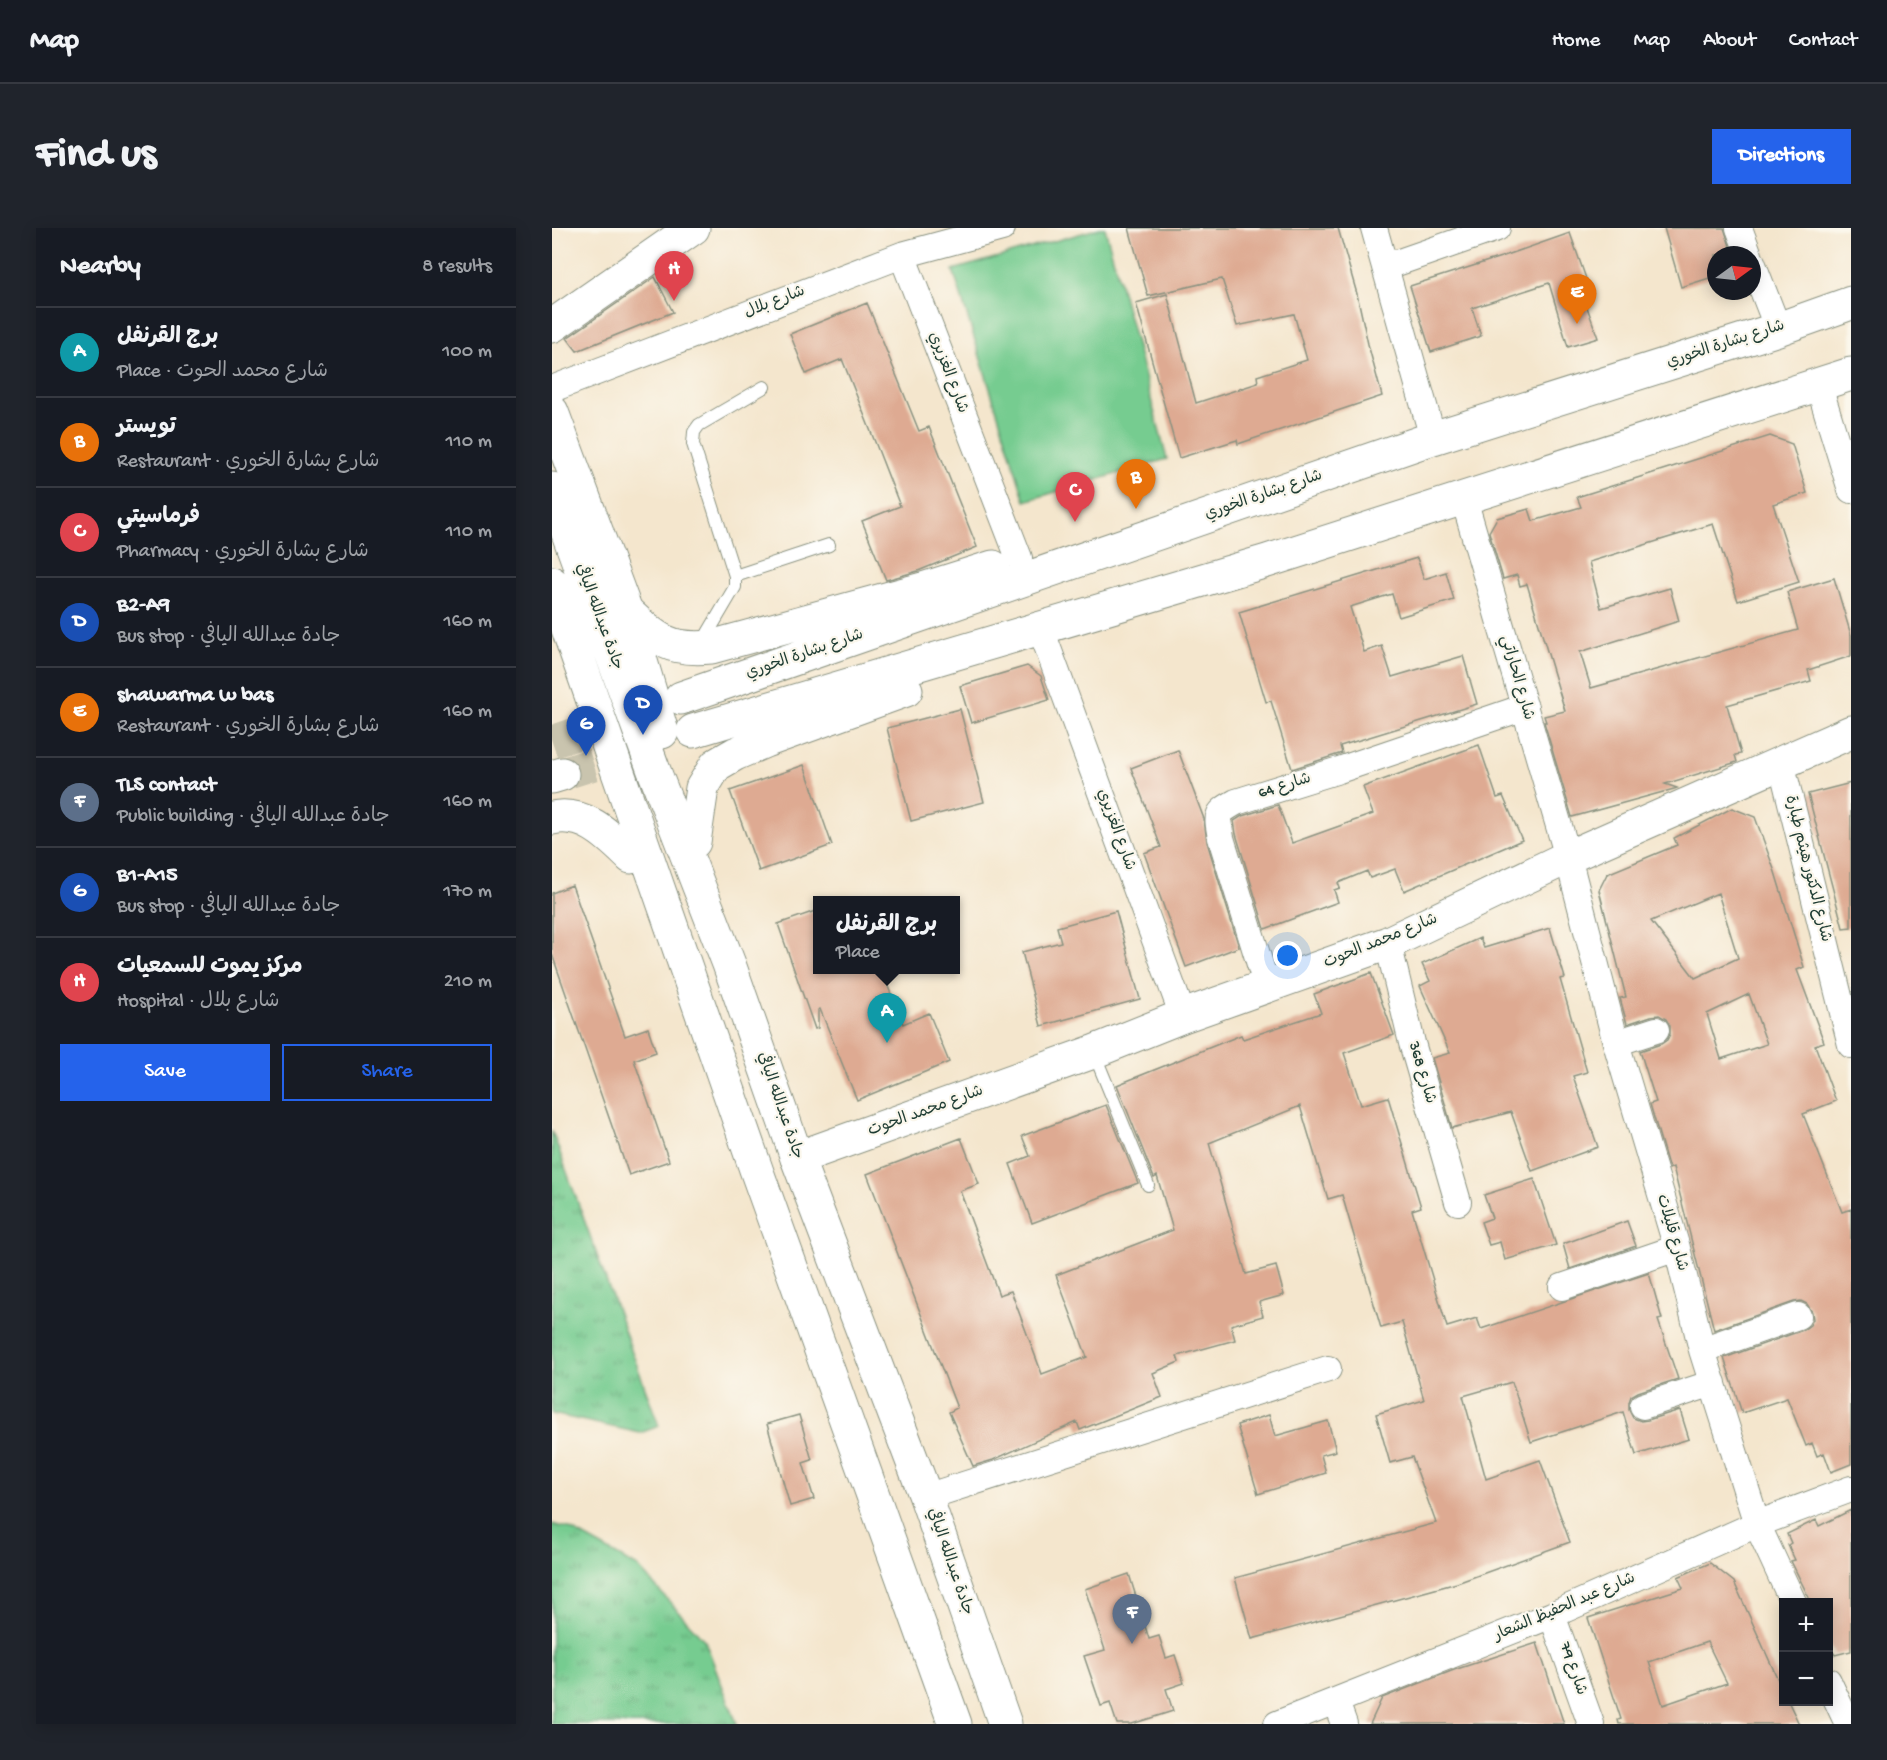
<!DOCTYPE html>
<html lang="en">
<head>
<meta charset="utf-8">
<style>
	:root { --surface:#171b24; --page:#20242c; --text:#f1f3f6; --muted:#9ea1a6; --line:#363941; --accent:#2563eb }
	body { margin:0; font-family:"Gochi Hand","Playpen Sans Arabic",sans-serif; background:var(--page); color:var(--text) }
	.controls { position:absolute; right:18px; bottom:18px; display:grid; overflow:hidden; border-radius:0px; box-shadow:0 3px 15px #0003 }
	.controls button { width:54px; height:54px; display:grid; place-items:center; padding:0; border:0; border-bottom:2px solid var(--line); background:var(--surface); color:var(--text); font:30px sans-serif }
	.compass { position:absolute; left:1155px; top:18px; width:54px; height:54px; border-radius:50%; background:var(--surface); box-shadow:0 3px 15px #0003; rotate:75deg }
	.you { position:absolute; left:736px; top:728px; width:21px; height:21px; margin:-15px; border:4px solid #fff; border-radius:50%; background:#1a73e8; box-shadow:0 0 0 9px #1a73e833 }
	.badge { display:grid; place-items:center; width:39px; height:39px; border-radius:50%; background:var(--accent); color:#fff; font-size:20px; font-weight:700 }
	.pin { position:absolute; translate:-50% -50px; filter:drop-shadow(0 2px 3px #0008) }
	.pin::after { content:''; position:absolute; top:32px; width:21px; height:18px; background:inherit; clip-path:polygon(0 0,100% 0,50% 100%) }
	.popup { position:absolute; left:261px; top:668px; width:147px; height:78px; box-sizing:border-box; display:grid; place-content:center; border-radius:0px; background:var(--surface); filter:drop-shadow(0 2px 4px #0005); font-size:20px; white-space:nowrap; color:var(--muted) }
	.popup b { font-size:22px; color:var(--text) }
	.popup::after { content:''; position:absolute; left:50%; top:100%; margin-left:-12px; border:12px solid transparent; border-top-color:var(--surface) }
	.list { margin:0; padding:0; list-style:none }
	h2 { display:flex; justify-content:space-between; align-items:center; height:78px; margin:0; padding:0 24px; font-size:26px }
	h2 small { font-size:20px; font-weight:400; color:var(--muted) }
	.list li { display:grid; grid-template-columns:39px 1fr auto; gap:18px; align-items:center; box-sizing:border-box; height:90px; padding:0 24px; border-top:2px solid var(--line) }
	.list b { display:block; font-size:22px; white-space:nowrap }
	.list p { margin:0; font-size:20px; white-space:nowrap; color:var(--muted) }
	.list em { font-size:20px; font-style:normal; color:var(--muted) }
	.actions { display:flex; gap:12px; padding:18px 24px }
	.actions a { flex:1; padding:14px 0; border:2px solid var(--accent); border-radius:0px; text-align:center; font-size:21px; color:var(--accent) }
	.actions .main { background:var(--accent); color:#fff }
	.map { position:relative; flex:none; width:1299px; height:1496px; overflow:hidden; border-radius:0px }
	header { display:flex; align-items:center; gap:36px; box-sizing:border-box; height:84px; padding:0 30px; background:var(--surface); border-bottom:2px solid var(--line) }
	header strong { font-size:28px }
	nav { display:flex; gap:33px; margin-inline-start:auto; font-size:21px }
	.intro { display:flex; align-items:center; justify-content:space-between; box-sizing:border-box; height:144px; padding:0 36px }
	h1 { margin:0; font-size:42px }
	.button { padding:15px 27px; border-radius:0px; background:var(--accent); color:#fff; font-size:21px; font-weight:700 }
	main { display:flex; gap:36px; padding:0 36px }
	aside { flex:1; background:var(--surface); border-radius:0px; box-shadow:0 3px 15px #0003 }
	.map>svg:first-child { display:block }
	.park { fill:url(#park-tufts); stroke:#4a8462; stroke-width:1.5 }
	.pitch { fill:#76cc90; stroke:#4a8462; stroke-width:1.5 }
	.building { fill:#deaa92; fill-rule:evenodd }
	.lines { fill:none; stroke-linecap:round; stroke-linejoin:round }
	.primary-tunnel { stroke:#c9c4ae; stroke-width:33; stroke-dasharray:33 16; stroke-linecap:butt }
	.lane-casing { stroke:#8a9280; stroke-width:14 }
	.street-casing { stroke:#8a9280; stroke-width:28 }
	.secondary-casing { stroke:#8a9280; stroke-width:35 }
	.primary-casing { stroke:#8a9280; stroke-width:35 }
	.highway-casing { stroke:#8a9280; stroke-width:35 }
	.lane { stroke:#fff; stroke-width:12 }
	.street { stroke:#fff; stroke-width:26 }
	.secondary { stroke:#fff; stroke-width:33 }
	.primary { stroke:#fff; stroke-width:33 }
	.highway { stroke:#fff; stroke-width:33 }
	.labels { text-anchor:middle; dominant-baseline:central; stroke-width:4.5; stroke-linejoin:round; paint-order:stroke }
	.street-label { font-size:16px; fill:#1f3d34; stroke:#fbf7ec }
</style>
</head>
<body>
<header>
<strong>Map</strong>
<nav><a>Home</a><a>Map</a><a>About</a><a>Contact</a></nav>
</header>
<div class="intro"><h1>Find us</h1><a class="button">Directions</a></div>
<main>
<aside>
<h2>Nearby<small>8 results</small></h2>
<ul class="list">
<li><span class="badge" style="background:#0f9aa8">A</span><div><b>برج القرنفل</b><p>Place · شارع محمد الحوت</p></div><em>100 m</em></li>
<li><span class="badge" style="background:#e8710a">B</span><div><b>تويستر</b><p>Restaurant · شارع بشارة الخوري</p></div><em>110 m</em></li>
<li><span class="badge" style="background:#e0444e">C</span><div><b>فرماسيتي</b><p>Pharmacy · شارع بشارة الخوري</p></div><em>110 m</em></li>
<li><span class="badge" style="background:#1a4fb4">D</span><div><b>B2-A9</b><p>Bus stop · جادة عبدالله اليافي</p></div><em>160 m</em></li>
<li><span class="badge" style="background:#e8710a">E</span><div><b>shawarma w bas</b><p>Restaurant · شارع بشارة الخوري</p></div><em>160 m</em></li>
<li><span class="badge" style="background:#5c6f8a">F</span><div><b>TLS contact</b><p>Public building · جادة عبدالله اليافي</p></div><em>160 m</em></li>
<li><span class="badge" style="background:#1a4fb4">G</span><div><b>B1-A15</b><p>Bus stop · جادة عبدالله اليافي</p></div><em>170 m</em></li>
<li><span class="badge" style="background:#e0444e">H</span><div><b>مركز يموت للسمعيات</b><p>Hospital · شارع بلال</p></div><em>210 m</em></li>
</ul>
<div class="actions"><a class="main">Save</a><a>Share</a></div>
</aside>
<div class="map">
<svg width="1299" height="1496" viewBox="0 0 1299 1496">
	<defs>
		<pattern id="park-tufts" width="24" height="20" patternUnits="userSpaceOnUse" patternTransform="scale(1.5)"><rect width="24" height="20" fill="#76cc90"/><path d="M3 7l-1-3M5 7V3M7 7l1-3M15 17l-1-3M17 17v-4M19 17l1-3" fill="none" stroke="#60a776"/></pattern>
	</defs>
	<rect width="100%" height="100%" fill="#fbf7ec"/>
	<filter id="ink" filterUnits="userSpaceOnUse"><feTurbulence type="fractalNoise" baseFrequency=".0167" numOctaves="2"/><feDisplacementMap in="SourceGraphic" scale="12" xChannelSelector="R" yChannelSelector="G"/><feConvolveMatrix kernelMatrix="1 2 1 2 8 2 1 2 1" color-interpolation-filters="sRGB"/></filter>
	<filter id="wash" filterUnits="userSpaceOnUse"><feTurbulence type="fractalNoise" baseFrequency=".008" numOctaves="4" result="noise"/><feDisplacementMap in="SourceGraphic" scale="24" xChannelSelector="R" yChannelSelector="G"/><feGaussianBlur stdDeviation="1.35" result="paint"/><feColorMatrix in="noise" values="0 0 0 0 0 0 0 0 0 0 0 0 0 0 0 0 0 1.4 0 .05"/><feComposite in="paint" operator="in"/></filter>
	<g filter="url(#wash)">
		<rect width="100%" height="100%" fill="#f4e6cd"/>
		<!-- park -->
		<path class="park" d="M0 903 107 1198 88 1205 0 1186Z
			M0 1296 16 1300 86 1339 153 1413 185 1496H0Z"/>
		<!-- pitch -->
		<path class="pitch" d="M548 0H553L615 231 473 273 401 42Z"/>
		<g id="blocks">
			<!-- building -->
			<path class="building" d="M577 0H786L805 66 816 116 830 168 686 216 685 212 627 230 584 75 615 66 644 175 706 155 705 148 755 132 742 86 685 98 670 51 596 68Z
				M1112 0H1172L1181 27H1164V48L1129 59Z
				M1018 5 1038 62 1030 65 1046 110 1016 119 997 55 920 80 929 108 879 124 858 58 949 29Z
				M103 49 121 84 25 123 15 110Z
				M315 75 367 203 377 199 425 319 366 343 334 352 310 293 348 278 325 219 290 131 254 146 238 106Z
				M1218 208 1240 216 1255 265 1221 276 1247 354 1186 373 1161 296 1037 334 1049 380 1118 360 1127 393 1028 424 1039 460 1246 402 1235 364 1282 350 1299 407V428L1256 442 1259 453 1175 477 1189 526 1183 527 1185 534 1113 556 1125 560 1122 561 1020 589 992 494H994L992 488 1013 483 975 356 968 358 965 347 951 351 937 304 945 290 977 281 981 293 1029 279 1025 269Z
				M865 330 872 351 894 344 902 372 847 389 840 366 798 379 812 424 830 418 840 449 911 428 925 476 788 518 790 525 740 541 719 473 714 474 687 384Z
				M475 438 489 448 497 472 419 495 408 458Z
				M408 481 432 574 359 593 335 500Z
				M927 517 945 570 951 568 970 612 852 663 843 641 818 650 815 643 786 655 788 660 782 662 786 674 713 701 684 606 682 593 690 588 726 577 740 615 821 586 811 559Z
				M626 522 652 591 655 614 687 719 634 739 592 625 609 619 579 540Z
				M252 537 280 617 207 643 178 563Z
				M1299 555V699L1291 700 1256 566Z
				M1180 580 1203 589 1223 644 1252 739 1245 742 1272 814 1263 817 1284 873 1251 886 1290 984 1299 981V1236L1279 1244 1272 1225 1265 1228 1260 1215 1254 1218 1235 1170 1190 1185 1172 1130 1251 1102 1258 1097 1261 1091 1260 1084 1255 1076 1249 1073 1242 1074 1162 1102 1121 939 1117 941 1098 876 1104 874 1088 823 1109 816 1115 812 1118 806V798L1114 791 1107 787 1099 788 1075 796 1068 770 1074 769 1047 662 1055 646 1125 617 1122 610ZM1166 665 1186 730 1143 750 1099 693ZM1197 766 1215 816 1169 831 1155 786Z
				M20 657 73 808 96 800 104 824 82 832 117 933 77 947 0 726V665Z
				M266 682V741H329L351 796 377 785 397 834 305 872 268 781 266 782V800L263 801 226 696Z
				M564 683 588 771 489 798 470 724 509 714 505 699Z
				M998 700 1013 750 1008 751 1035 844 1021 848 1046 919 980 943 959 884 900 900 880 830 898 825 868 758 878 753 870 736 928 710 932 720Z
				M819 745 842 807 792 825 809 877 836 869 869 979 860 982 895 1099 925 1090 929 1101 1097 1045 1110 1091 1106 1092 1126 1151 1086 1164 1079 1168 1077 1174V1182L1081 1190 1089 1193 1096 1192 1128 1182 1137 1211 1084 1227 1071 1184 979 1214 960 1154 911 1168 934 1251 988 1232 1018 1314 905 1355 700 1411 683 1350 884 1295 860 1229 838 1235 824 1186 872 1172 850 1094 829 1100 790 967 776 971 748 878 657 915 694 1046 724 1038 732 1067 707 1074 711 1088 679 1097 683 1112 625 1128 627 1134 601 1145 610 1169 528 1202 525 1194 441 1232 421 1238 397 1184 405 1180 315 946 409 910 427 956 408 963 447 1067 459 1063 490 1146 535 1129 504 1047 621 1002 605 948 602 950 565 857 689 807 691 811 769 785 762 766Z
				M554 877 586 955 480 995 458 936 478 928 470 908Z
				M982 951 1004 1017 953 1032 948 1014 937 1017 929 994 940 990 932 967Z
				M1075 993 1084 1018 1018 1041 1011 1016Z
				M247 1187 260 1232 251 1235 262 1271 238 1278 215 1196Z
				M717 1187 723 1208 776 1193 784 1223 769 1227 774 1245 706 1266 685 1197Z
				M1299 1282V1423L1283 1427 1276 1416V1374H1259L1239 1333 1243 1332 1236 1317 1239 1315 1235 1306 1264 1292 1267 1298Z
				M1158 1335 1182 1354 1232 1465V1473H1236L1247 1496H1067L1066 1492 1069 1491 1036 1390 1131 1360 1126 1349ZM1155 1414 1175 1455 1111 1477 1097 1434Z
				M577 1346 597 1411 607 1408 614 1430 623 1427 632 1455 614 1461 621 1483 580 1496H565L558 1475 549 1478 532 1428 553 1422 533 1361Z
				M985 1415 1012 1496H818L830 1470 902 1442Z"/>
		</g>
	</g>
	<g filter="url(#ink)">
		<use href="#blocks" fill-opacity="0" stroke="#8a9280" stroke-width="1.5"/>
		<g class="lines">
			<!-- primary-tunnel -->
			<path class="primary-tunnel" d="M0 514 76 488
				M10 546 89 521"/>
			<!-- lane casing -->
			<g class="lane-casing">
				<path id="lane" d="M183 348 277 317
					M150 415 183 359V348L141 216 142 204 147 197 212 159
					M542 825 596 957"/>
			</g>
			<!-- street casing -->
			<g class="street-casing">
				<path id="street" d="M822 0 881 210
					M1187 0 1197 27
					M350 27 467 330
					M1200 34 1226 101
					M833 39 945 0
					M1267 158 1299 262
					M0 161 350 27 450 0
					M912 271 1016 629 1064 815 1125 1020 1150 1122 1205 1296 1241 1374
					M494 415 631 788
					M1229 534 1299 817
					M836 715 860 815 906 974
					M715 759 669 610C665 587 663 586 684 574L787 542 973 479
					M1064 815 1104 802
					M1010 1059 1125 1020
					M1150 1122 1246 1088
					M1091 1178 1161 1155
					M374 1269 776 1141
					M1000 1387 1039 1496
					M1276 1453 1296 1496
					M784 1474 792 1496
					M725 1496 1000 1387 1205 1296 1299 1261"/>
			</g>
			<!-- secondary casing -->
			<g class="secondary-casing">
				<path id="secondary" d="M0 98 141 0
					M0 184 74 383
					M245 930 541 824 631 788 836 715 1016 629 1299 504"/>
			</g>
			<!-- primary casing -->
			<g class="primary-casing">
				<path id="primary" d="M74 383C104 411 116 423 159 419L371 361 441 339
					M129 470 881 210 1226 101 1299 75
					M141 503 715 333 1299 146
					M0 549 10 546
					M0 590C34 583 57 608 79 629
					M142 614 150 560 164 537 183 526 213 513 354 462"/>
			</g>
			<!-- highway casing -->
			<g class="highway-casing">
				<path id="highway" d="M0 261 101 540 177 736 245 930 374 1269 453 1496
					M0 355 205 944 403 1496
					M74 383 110 504"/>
			</g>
			<!-- lane -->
			<use href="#lane" class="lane"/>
			<!-- street -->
			<use href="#street" class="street"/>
			<!-- secondary -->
			<use href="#secondary" class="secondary"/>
			<!-- primary -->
			<use href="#primary" class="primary"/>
			<!-- highway -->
			<use href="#highway" class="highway"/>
		</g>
	</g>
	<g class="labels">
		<!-- street labels -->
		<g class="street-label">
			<text transform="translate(223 75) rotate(-21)">شارع بلال</text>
			<text transform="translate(1174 117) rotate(-18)">شارع بشارة الخوري</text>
			<text transform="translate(395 145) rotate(69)">شارع الغزيري</text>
			<text transform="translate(712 268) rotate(-19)">شارع بشارة الخوري</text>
			<text transform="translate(46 389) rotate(70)">جادة عبدالله اليافي</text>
			<text transform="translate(253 427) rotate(-19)">شارع بشارة الخوري</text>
			<text transform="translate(964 450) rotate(74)">شارع الحاراتي</text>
			<text transform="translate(733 559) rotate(-17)">شارع 64</text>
			<text transform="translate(563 602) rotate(70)">شارع الغزيري</text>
			<text transform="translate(1255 641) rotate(76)">شارع الدكتور هيثم طبارة</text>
			<text transform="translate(829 714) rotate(-22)">شارع محمد الحوت</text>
			<text transform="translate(869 845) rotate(74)">شارع 368</text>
			<text transform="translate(227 878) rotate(71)">جادة عبدالله اليافي</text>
			<text transform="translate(374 884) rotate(-20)">شارع محمد الحوت</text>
			<text transform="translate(1119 1005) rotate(74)">شارع قليلات</text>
			<text transform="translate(397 1334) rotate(71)">جادة عبدالله اليافي</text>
			<text transform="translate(1013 1380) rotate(-23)">شارع عبد الحفيظ الشعار</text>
			<text transform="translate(1020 1441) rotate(71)">شارع 79</text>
		</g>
	</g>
</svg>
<div class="controls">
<button>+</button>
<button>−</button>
</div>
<svg class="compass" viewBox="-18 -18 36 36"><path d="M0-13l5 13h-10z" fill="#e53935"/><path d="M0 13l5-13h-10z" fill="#9ea1a6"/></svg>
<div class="you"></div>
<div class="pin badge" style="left:335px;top:815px;background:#0f9aa8">A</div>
<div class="popup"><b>برج القرنفل</b>Place</div>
<div class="pin badge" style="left:584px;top:281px;background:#e8710a">B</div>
<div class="pin badge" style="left:523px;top:294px;background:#e0444e">C</div>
<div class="pin badge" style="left:91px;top:507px;background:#1a4fb4">D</div>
<div class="pin badge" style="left:1025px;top:96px;background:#e8710a">E</div>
<div class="pin badge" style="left:580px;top:1416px;background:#5c6f8a">F</div>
<div class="pin badge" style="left:34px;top:528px;background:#1a4fb4">G</div>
<div class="pin badge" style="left:122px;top:73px;background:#e0444e">H</div>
</div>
</main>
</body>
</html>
